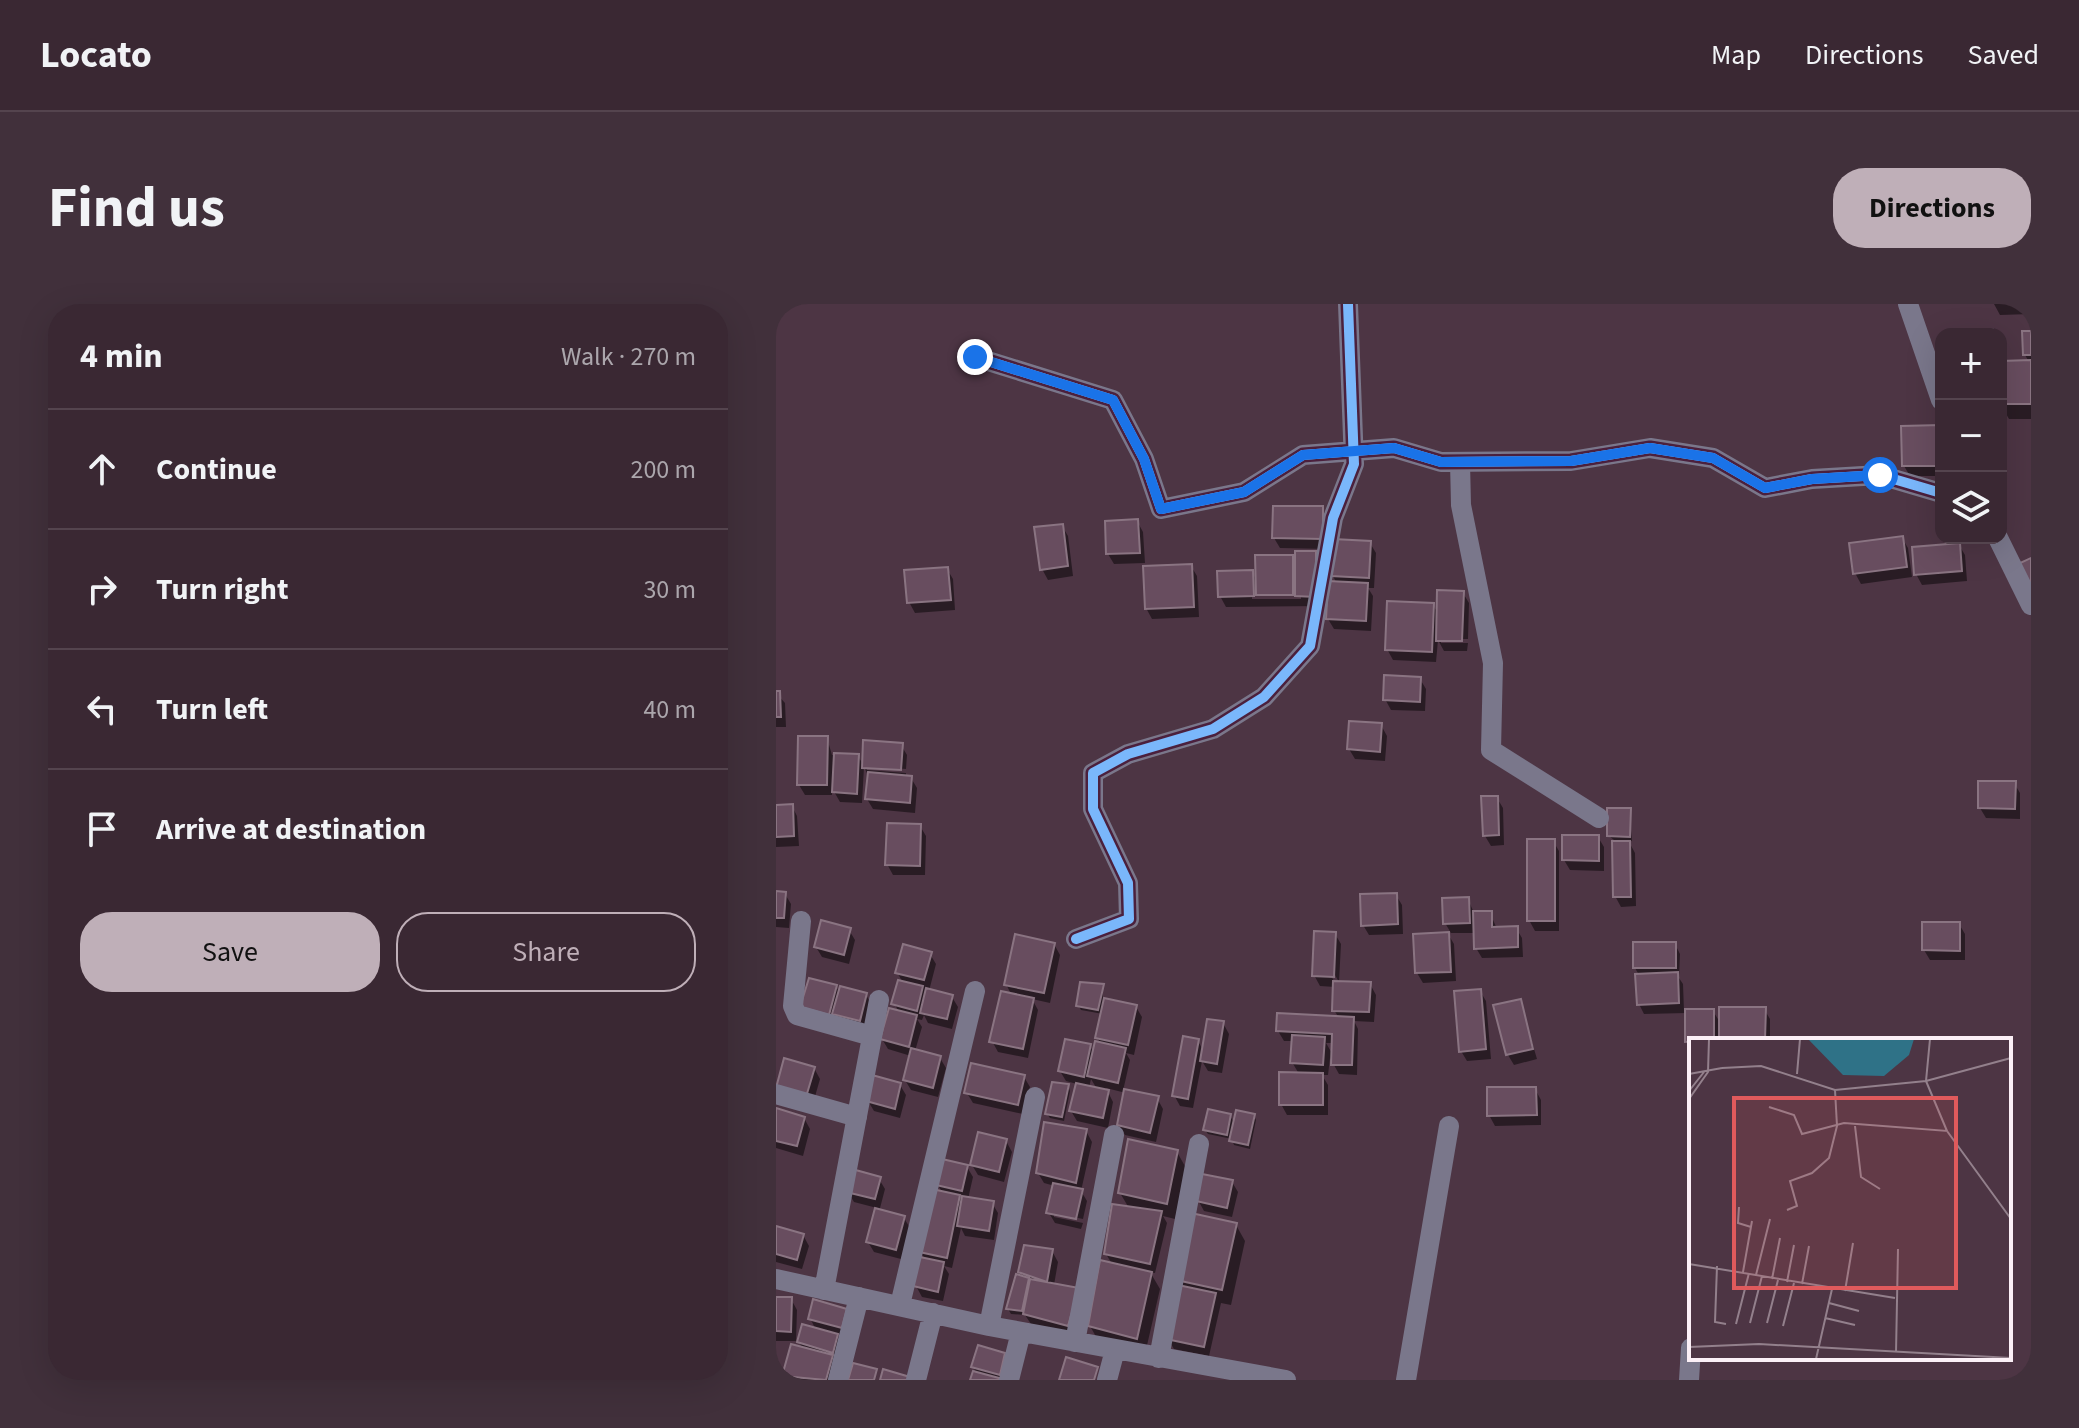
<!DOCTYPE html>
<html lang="en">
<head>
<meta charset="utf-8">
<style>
	:root { --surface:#3a2833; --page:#41303b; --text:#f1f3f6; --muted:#aba6ac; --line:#54444e; --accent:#bfafb8 }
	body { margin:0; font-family:"Source Sans 3",sans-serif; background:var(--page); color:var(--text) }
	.controls { position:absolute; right:24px; top:24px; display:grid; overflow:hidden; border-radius:16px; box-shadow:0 8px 32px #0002 }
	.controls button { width:72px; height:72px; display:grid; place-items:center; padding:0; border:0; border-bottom:2px solid var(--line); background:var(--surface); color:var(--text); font:40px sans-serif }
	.stop { position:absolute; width:24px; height:24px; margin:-18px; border:6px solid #1a73e8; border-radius:50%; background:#fff }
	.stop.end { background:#1a73e8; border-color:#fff; box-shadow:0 2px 8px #0008 }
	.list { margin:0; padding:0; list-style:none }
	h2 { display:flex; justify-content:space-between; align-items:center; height:104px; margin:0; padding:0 32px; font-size:34px }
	h2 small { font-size:26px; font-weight:400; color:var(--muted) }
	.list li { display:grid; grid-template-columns:52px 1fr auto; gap:24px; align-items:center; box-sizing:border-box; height:120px; padding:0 32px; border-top:2px solid var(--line) }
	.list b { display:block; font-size:30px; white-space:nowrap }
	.list em { font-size:26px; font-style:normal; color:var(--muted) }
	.actions { display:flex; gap:16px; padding:24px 32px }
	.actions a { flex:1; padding:18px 0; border:2px solid var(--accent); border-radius:32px; text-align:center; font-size:28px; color:var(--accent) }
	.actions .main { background:var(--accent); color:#111 }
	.icon { flex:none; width:44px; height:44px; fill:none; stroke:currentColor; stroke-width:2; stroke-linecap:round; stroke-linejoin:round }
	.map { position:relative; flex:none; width:1255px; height:1076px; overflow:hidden; border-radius:32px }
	header { display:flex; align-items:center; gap:48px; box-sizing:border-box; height:112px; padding:0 40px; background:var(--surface); border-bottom:2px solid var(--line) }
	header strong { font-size:38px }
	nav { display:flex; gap:44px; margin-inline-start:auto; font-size:28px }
	.intro { display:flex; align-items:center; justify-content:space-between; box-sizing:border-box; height:192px; padding:0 48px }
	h1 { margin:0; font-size:56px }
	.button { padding:20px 36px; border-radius:32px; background:var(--accent); color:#111; font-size:28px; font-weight:700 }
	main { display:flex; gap:48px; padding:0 48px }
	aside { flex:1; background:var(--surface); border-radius:32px; box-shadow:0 8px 32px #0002 }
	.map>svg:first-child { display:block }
	.shadow { fill:#0007; fill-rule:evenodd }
	.building { fill:#684d5f; stroke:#8a7482; stroke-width:2 }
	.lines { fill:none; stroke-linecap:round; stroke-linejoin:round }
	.street { stroke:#7a778b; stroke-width:20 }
	.cycleway-casing { stroke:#4b203d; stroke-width:15 }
	.cycleway { stroke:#7ab7fb; stroke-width:10 }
	.route { stroke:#1a73e8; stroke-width:10 }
	.inset-road { fill:none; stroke:#93808c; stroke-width:2 }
	.view { fill:#e05a5c; fill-opacity:0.15; stroke:#e05a5c; stroke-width:4 }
	.inset-edge { fill:none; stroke:#fcf0f7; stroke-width:4 }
</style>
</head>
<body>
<header>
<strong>Locato</strong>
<nav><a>Map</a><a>Directions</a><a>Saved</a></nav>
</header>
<div class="intro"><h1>Find us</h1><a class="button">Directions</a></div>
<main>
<aside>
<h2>4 min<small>Walk · 270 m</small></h2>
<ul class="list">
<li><svg class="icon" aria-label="ahead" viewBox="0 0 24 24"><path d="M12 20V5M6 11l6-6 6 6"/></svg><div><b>Continue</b></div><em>200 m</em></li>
<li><svg class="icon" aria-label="right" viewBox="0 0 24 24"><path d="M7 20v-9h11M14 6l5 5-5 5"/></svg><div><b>Turn right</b></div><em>30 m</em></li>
<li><svg class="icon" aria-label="left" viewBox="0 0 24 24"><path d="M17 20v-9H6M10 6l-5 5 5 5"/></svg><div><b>Turn left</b></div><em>40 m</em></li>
<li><svg class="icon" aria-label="arrive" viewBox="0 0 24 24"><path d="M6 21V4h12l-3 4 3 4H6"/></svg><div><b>Arrive at destination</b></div></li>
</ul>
<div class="actions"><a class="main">Save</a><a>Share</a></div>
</aside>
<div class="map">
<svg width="1255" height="1076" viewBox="0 0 1255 1076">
	<rect width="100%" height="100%" fill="#4d3544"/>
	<!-- shadow -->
	<path class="shadow" d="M1218 0H1255V10L1224 11Z
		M1255 29V115H1233L1225 101V59L1253 58 1249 51Z
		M1165 123V172H1134L1128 162Z
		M546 204 552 215V245L504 244 498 234Z
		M361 217 367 228 369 259 338 260 332 250Z
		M286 222 292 232 297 272 272 276 266 265Z
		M1126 234 1132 244 1136 273 1085 280 1079 269Z
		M594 239 600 249 598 284H592L597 292 595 327 558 325 552 315 561 280 557 272Z
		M1183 241 1189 251 1191 277 1146 281 1140 270Z
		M539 249 545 259V302L450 303 444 292 476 268 481 277 516 253 520 260ZM476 291H525V295H476Z
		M415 262 421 272 423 313 376 315 370 304Z
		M171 265 177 275 179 306 139 309 133 298Z
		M687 289 693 299 692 335H665V339H692L691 347H668L662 336 660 358 617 356 611 345 657 301 663 311Z
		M644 375 650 385 649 407 615 406 609 395Z
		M0 389 9 399 10 423H0Z
		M605 421 611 432 609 457 579 455 573 445Z
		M51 434 56 451 82 452 88 462 125 441 131 451 130 465 91 462V466L130 469V474H135L141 484 139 509 97 505 91 495 93 473 88 463 86 499 64 498 56 484V491H29L23 481Z
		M1238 479 1244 489V515L1210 514 1204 504Z
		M721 494 727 504 728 541 715 542 709 532Z
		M16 502 21 512 23 542 0 543V503Z
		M853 506 856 537 852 536 859 549 860 602 845 603 839 592 838 536 833 532Z
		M144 522 150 532 149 571H117L111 560Z
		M822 533 828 543V567L794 566 788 556Z
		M777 537 783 547V627H759L753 616Z
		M0 589 9 590 15 600 13 624 0 623Z
		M620 591 626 601 627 630 593 631 587 621Z
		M692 595 698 609H714L721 625 740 624 746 634 747 653 706 654 700 644V629H675L669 619Z
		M1183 620 1189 630V656H1154L1148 646Z
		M73 626 79 636 73 660 46 653 40 643Z
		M559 630 565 640 563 678 555 664 552 666 559 679 594 680 600 691 598 718 578 717 582 725 581 771 563 770 554 754 552 771H546L552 781V811H511L505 800 523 770 516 758 517 737H508L502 727 563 714 558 706 559 683 544 682 538 671ZM550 739H558L557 751Z
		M672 630 678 640 680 677 647 679 641 669Z
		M278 640 284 651 274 699 256 695 262 706 252 754 222 748 216 737 236 692 230 680Z
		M899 640 904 650 903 674 907 680 908 707H937L945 720 988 705 994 715V736H915V744L911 738V709L868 710 863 700V671L859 664Z
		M154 650 160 660 153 687 176 693 182 703 176 725 152 719 148 711 146 716 141 715 146 723 139 747 164 754 170 764 162 793 135 786 129 776 135 752 112 745 106 735 123 708 118 699 127 679 121 668Z
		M326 682 327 695 360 703 366 713 358 751 350 749 354 756 347 787 381 794 387 805 380 838 349 831 343 821 350 789 330 784 337 798 332 824 301 817 295 807 301 780 290 777 284 767 314 742 318 750 326 741 321 734 327 710 305 706 302 701ZM315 775 321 785 313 784Z
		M60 683 64 689 90 691 96 701 89 727 33 714Z
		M704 687 710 697 715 755 691 757 685 747Z
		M744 697 761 755 738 761 732 751Z
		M447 719 453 730 446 769 432 767 426 757 417 804 404 802 398 791 422 737 428 748Z
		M38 764 44 775 36 803 8 794Z
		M248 773 254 783 247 810 197 799 191 789Z
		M124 781 130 791 124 814 98 807 92 797Z
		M292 782 294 787 288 817 274 814 271 810Z
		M759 785 765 796V821L719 822 713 811Z
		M0 806 28 814 34 825 27 852 0 844Z
		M454 812 459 820 478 812 480 816 474 845 458 841 456 835 432 830 429 826Z
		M310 827 316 838 305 887 311 897 307 915 278 909V913L307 919 305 925 279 919 273 909 279 882 268 879 262 869Z
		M230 837 236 848 228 878 202 871 196 861Z
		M401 848 410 864 399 915 387 912 391 919 379 969 374 968 384 985 369 1050 323 1038 314 1022 336 960 330 950 353 904 344 889Z
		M191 863 197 873 192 895 216 899 222 909 218 936 189 932 185 924 176 964 168 962 173 970 167 997 146 993 140 982 149 956 145 948 167 890 162 881Z
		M103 875 109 885 103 908 128 914 134 924 125 955 98 948 92 938 101 904 78 898 72 888Z
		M456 878 462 888 456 913 428 907 422 896Z
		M460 921 469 937 455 1001 445 999 433 1052 398 1045 392 1035 402 975Z
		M0 924 27 931 33 942 26 965 0 958Z
		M276 947 282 958 278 981 298 1031 255 1020 249 1011 235 1010 232 1005 248 974 244 968Z
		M0 995H15L21 1006 20 1037H0Z
		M70 1006 71 1033 61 1030 67 1042 58 1076H11L8 1072 27 1045 23 1038 40 1026 34 1014Z
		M228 1051 231 1056 226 1074 196 1076 202 1071 197 1063Z"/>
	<!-- building -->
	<path class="building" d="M1217 25 1218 30H1168Z
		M1246 27H1255V51H1247Z
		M1255 56V100H1225V57Z
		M1165 121V162H1126L1125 122Z
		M497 202H547V235L496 234Z
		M362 215 364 249 330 250 329 217Z
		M287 220 292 262 264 266 258 223Z
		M1127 232 1131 263 1077 270 1073 239Z
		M557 235 595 237 593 274 555 272Z
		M1184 239 1186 267 1138 271 1136 243Z
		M519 247H540V293L519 292Z
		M479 251H517V291H480Z
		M1255 254V282L1242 260Z
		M416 260 418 303 369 305 367 262Z
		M172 263 175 296 131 299 128 266Z
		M477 266 478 292 442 293 441 267Z
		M552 277 592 279 590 317 550 315Z
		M661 286 688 287 686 337H660Z
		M611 297 658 299 656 348 609 346Z
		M608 371 645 373 644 398 607 396Z
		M0 387H4L5 413H0Z
		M573 417 606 419 604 448 571 445Z
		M22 432H52L51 481H21Z
		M87 436 127 439 125 466 86 464Z
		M58 449 83 450 81 490 56 488Z
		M92 468 136 472 134 499 89 495Z
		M1202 477H1240L1239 505 1202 504Z
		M705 492H722L723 531 707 532Z
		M17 500 18 532 0 533V501Z
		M831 504H855L854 533 831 532Z
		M111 519 145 520 144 562 109 561Z
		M786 531H823V557L786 556Z
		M751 535H779V617H751Z
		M836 537H854L855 593H837Z
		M0 587 10 588 8 614H0Z
		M621 589 622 620 585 622 584 590Z
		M693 593 694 619 667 620 666 594Z
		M697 607H716V623L742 622V643L698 645Z
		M45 616 75 624 68 651 38 643Z
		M1146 618H1184V647L1146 646Z
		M538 627 560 628 558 673 536 672Z
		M673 628 675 668 639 669 637 630Z
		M239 630 279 639 268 689 228 681Z
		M857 638H900V664H857Z
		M127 640 156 648 148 676 119 669Z
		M902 668 903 699 861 701 859 670Z
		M33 674 61 681 53 711 24 703Z
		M122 676 147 682 141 707 115 700Z
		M557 677 595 678 593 708 556 707Z
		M304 678 328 680 322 706 300 702Z
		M64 682 91 689 84 717 56 710Z
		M150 684 177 691 171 715 144 709Z
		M705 685 710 745 683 748 678 687Z
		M225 687 258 694 247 745 213 738Z
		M328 694 361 701 352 741 319 734Z
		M745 695 757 745 730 751 717 701Z
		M943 703H990L989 736H943Z
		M113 704 141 711 133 743 104 735Z
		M909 705H938V736L909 738Z
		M501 709 578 713 576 761H555L556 730 500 727Z
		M431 715 448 717 441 760 424 757Z
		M516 731 549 733 547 761 514 759Z
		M407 732 423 735 412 795 396 792Z
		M289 735 315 740 308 773 282 767Z
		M319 737 350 744 342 779 311 772Z
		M135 744 165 752 157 784 127 776Z
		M8 754 39 763 30 793 0 784Z
		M195 759 249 771 242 801 188 789Z
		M503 768 547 769V801H503Z
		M96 771 125 779 119 805 90 797Z
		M276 778 293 780 286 813 269 810Z
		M300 779 333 786 327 814 293 807Z
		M711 783H760L761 811 711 812Z
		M348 785 383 792 374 829 341 821Z
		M0 804 29 813 21 842 0 837Z
		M432 805 455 810 451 831 427 826Z
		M460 806 479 810 472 841 453 837Z
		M268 818 311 825 300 879 260 869Z
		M202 828 231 835 223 868 194 861Z
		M352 835 402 846 391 900 342 889Z
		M166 855 192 861 186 887 160 881Z
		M76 865 105 873 99 895 70 888Z
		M426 870 457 876 451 904 420 897Z
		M277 879 307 885 300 915 270 909Z
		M156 885 184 891 171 954 143 948Z
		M186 892 218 897 213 927 181 922Z
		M336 900 386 907 374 960 328 950Z
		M99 904 129 912 120 946 90 938Z
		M415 909 461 919 446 986 400 976Z
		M0 922 28 930 21 956 0 950Z
		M248 941 277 945 271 978 242 968Z
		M144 953 168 958 162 988 137 982Z
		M324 956 376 968 361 1035 312 1022Z
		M240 970 253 974 246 1007 230 1005Z
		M254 975 303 984 292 1022 247 1010Z
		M402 981 440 989 428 1043 390 1035Z
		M0 993H16L15 1028 0 1027Z
		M37 995 71 1005 66 1024 32 1015Z
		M26 1020 62 1030 57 1049 21 1038Z
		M15 1040 57 1051 50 1076 6 1072Z
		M202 1041 229 1049 224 1071 195 1063Z
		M290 1053 322 1063 318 1076H283Z
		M77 1059 101 1065 98 1076H72Z
		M107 1065 134 1073 133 1076H104Z
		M197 1067 223 1074 222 1076H194Z"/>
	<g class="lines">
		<!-- street -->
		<path class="street" d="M1132 0 1165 96
			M199 53 337 96 368 155 385 205 468 188 527 151 618 144 665 158 795 157 874 144 937 154 989 184 1036 175 1104 171 1165 189
			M684 158 685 201 717 359 715 446 823 514
			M1222 234 1255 301
			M25 617 17 702 21 711 96 732
			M300 635 353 615 352 579 317 505V469L352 450 437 425 488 393 534 342 557 214 578 160 572 0
			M0 790 81 813
			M0 975 213 1022 510 1076
			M48 986 103 696
			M124 1001 199 687
			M213 1022 259 793
			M299 1038 338 831
			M383 1054 423 840
			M62 1076 83 993
			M140 1076 157 1009
			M233 1076 245 1028
			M331 1076 339 1046
			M630 1076 673 822
			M913 1076 915 1044"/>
		<!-- cycleway casing -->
		<g class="cycleway-casing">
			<path id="cycleway" d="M199 53 337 96 368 155 385 205 468 188 527 151 618 144 665 158 795 157 874 144 937 154 989 184 1036 175 1104 171 1165 189
				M300 635 353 615 352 579 317 505V469L352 450 437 425 488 393 534 342 557 214 578 160 572 0"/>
		</g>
		<!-- cycleway -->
		<use href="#cycleway" class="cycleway"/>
	</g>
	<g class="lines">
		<!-- route -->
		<path class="route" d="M199 53 337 96 368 155 385 205 468 188 527 151 618 144 665 158 795 157 874 144 937 154 989 184 1036 175 1104 171"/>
	</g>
	<!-- overview -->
	<g transform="translate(913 734)">
		<rect width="322" height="322" fill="#4d3544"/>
		<path d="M119 1H225L220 17 195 38 154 37Z" fill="#2f7287"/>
		<path class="inset-road" d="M33 30 72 28 146 52 237 43 322 20M0 36 33 30M108 36 111 1M0 53 15 34M0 61 19 34 20 1M80 69 105 77 113 96 155 85 258 93 237 43 241 1M166 88 172 139 191 151M258 93 322 181M50 169 49 185 62 189M98 172 108 168 101 143 123 135 140 120 148 88 146 52M0 226 206 260M28 228 26 284 37 286M54 234 63 183M67 237 81 181M83 241 91 200M98 244 105 207M113 246 120 208M156 253 164 205M140 265 170 273M136 280 166 287M61 285 73 238M78 285 89 242M47 286 60 235M94 288 105 245M0 309 70 306 322 320M207 315 209 211M127 321 143 251"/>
		<path class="view" d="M45 60H267V250H45Z"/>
		<rect width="322" height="322" class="inset-edge"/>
	</g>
</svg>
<div class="controls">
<button>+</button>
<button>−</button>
<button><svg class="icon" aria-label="layers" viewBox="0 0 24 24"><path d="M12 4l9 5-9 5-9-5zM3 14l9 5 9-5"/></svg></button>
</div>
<div class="stop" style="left:1104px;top:171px"></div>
<div class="stop end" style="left:199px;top:53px"></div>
</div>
</main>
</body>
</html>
